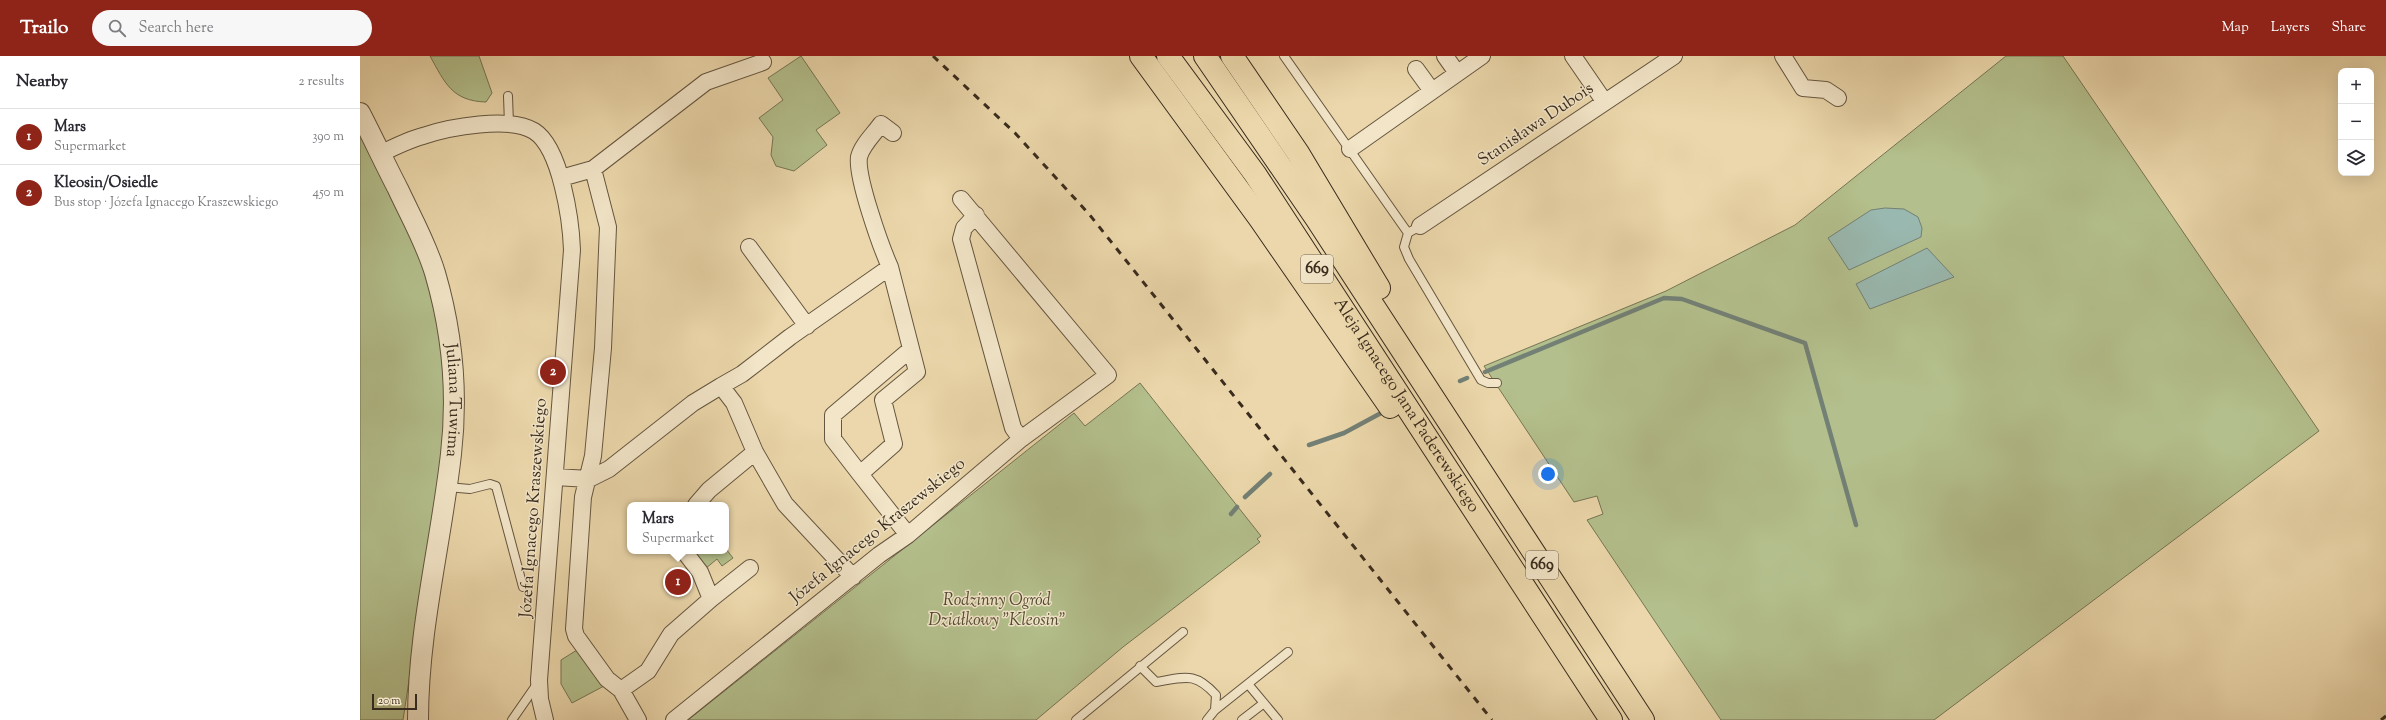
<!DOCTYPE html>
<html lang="en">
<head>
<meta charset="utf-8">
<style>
	:root { --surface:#fff; --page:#f7f7f7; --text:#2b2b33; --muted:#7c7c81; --line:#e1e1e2; --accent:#8f2418 }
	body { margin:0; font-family:"Sorts Mill Goudy",serif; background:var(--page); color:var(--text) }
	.controls { position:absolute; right:12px; top:12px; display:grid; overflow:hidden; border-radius:8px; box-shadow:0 4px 16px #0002 }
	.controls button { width:36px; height:36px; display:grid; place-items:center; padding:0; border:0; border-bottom:1px solid var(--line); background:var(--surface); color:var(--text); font:20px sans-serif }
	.scale { position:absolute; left:12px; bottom:10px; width:45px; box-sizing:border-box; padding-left:4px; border:2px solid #392b1d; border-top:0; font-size:11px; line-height:14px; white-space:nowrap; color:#392b1d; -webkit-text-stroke:3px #f2e5c8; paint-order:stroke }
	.you { position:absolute; left:1188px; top:418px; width:14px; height:14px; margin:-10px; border:3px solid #fff; border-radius:50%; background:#1a73e8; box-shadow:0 0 0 6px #1a73e833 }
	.badge { display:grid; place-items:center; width:26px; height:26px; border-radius:50%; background:var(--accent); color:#fff; font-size:13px; font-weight:700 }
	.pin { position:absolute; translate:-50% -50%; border:2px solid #fff; box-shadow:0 1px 4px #0006 }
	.popup { position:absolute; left:267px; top:446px; width:102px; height:52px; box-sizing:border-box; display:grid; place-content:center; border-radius:8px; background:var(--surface); filter:drop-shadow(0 1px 3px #0005); font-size:13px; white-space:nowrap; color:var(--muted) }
	.popup b { font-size:15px; color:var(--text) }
	.popup::after { content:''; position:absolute; left:50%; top:100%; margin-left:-8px; border:8px solid transparent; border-top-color:var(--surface) }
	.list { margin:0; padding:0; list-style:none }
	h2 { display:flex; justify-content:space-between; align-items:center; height:52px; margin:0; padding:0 16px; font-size:17px }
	h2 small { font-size:13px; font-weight:400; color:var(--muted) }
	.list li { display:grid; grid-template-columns:26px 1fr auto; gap:12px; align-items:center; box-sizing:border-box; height:56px; padding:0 16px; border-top:1px solid var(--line) }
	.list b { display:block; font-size:15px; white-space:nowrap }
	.list p { margin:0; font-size:13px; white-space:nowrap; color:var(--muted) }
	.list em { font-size:13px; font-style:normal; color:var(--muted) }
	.icon { flex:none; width:22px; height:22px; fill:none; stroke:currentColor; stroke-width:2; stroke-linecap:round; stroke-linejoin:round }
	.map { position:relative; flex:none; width:2026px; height:664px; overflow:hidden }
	header { display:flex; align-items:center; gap:24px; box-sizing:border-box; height:56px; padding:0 20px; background:var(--accent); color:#fff }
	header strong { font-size:19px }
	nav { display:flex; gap:22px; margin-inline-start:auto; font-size:14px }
	.search { width:280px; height:36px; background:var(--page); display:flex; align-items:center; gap:10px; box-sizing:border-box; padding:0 14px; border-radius:22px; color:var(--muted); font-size:15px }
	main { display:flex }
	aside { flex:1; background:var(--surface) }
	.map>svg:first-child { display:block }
	.green { fill:#b3bf8c; stroke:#767554 }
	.water { fill:#99b8af; stroke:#738075 }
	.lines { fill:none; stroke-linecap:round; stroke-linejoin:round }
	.stream { stroke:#738075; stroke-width:4.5 }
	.service-casing { stroke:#665640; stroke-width:10 }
	.minor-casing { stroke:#665640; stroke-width:18 }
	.tertiary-casing { stroke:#665640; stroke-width:22 }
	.primary-casing { stroke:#392b1d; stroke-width:24 }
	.service { stroke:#f2e5c8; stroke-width:8 }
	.minor { stroke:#f2e5c8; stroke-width:16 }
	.tertiary { stroke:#f2e5c8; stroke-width:20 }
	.primary { stroke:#ebd7ab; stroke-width:22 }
	.rail { stroke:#392b1d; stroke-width:3; stroke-dasharray:7 7; stroke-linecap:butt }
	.labels { text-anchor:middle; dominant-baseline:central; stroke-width:3; stroke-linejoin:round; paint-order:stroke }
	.shield { fill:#f2e5c8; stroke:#706350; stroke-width:1 }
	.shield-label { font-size:16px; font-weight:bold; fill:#392b1d }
	.street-label { font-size:17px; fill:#392b1d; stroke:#f2e5c8 }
	.park-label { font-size:17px; font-style:italic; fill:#514933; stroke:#f2e5c8 }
</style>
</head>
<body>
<header>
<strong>Trailo</strong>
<div class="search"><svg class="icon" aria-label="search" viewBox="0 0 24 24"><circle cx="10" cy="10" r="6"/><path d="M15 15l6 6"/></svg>Search here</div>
<nav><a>Map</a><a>Layers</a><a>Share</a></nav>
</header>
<main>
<aside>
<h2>Nearby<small>2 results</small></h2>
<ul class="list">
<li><span class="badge">1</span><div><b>Mars</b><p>Supermarket</p></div><em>390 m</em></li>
<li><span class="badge">2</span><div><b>Kleosin/Osiedle</b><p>Bus stop · Józefa Ignacego Kraszewskiego</p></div><em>450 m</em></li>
</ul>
</aside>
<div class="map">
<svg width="2026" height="664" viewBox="0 0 2026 664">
	<rect width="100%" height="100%" fill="#ebd7ab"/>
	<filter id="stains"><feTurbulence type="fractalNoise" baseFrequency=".005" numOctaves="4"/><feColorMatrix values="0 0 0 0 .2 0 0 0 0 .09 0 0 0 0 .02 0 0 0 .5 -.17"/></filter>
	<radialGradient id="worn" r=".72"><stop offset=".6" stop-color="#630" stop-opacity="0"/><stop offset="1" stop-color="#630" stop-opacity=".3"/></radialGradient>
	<!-- green -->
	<path class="green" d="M70 0H119L132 37 126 46C92 45 85 27 70 0Z
		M441 0 480 57 456 74 467 89 434 115 416 110 411 99 413 81 399 62 423 44 408 22Z
		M1646 0H1703L1959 375 1574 664H1361L1227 464 1243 458 1237 440 1214 446 1124 310 1306 235 1435 169Z
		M0 69 63 206 86 307 84 393 43 664H0Z
		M780 327 901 480 897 483 900 486 763 591 676 664H328L714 357 725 370Z
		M366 493 373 502 362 510 357 503 345 513 332 495H366Z
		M217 594 244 630 212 647 201 628V604Z"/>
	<!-- water -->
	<path class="water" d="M1525 152 1544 153 1558 161 1562 172 1561 181 1489 214 1468 182 1511 154Z
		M1567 192 1594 221 1510 253 1496 228Z"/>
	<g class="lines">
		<!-- stream -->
		<path class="stream" d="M1125 316 1304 242 1322 243 1445 287 1496 469
			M1100 325 1107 322
			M949 389 984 377 1023 356
			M885 441 910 418
			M871 458 877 451"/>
		<!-- service casing -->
		<g class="service-casing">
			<path id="service" d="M924 0 1048 177 1060 170
				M148 40 149 68
				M1048 177 1044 191 1049 203 1121 324 1128 327H1137
				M87 431 110 433 130 428 136 430 163 531
				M780 610 796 626C826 621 835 616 856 639L855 654 847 664
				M888 628 918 664
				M855 654 928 596
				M152 664 177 628
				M716 664 823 576
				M882 664 904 647"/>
		</g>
		<!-- minor casing -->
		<g class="minor-casing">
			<path id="minor" d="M1085 0 1097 17
				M1213 0 1244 45
				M1423 0 1443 32 1466 34 1478 42
				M1056 13 1072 35
				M990 93 1122 0
				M20 98C34 91 48 84 63 80 89 71 150 60 174 75 201 92 211 165 212 194L179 624 180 643 185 664
				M233 113 346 26 403 6
				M201 122 233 113 248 171 243 292 233 400 223 441 214 573 216 580 247 623 261 634 278 664
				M616 159 604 172 601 183 653 372 661 383
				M1060 170 1314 0
				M389 191 447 270
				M530 211 557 316 523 344 534 388 500 418 548 479
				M500 418 473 383V359L551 293
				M195 421 229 423 249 413 333 347 361 330
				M336 449 349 434 395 396
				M493 521 425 448 395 396 374 347 361 330 382 318 430 281 530 211C521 191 496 121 499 101 502 89 514 78 521 68L533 77
				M351 543 390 512
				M261 634 288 615 311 578 351 543 340 516 324 495
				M314 664 519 499 548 479 661 383 748 319 601 143"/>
		</g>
		<!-- tertiary casing -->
		<g class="tertiary-casing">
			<g id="tertiary">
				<path id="s1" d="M0 57C13 82 25 108 38 133 51 161 66 187 75 217 92 275 98 337 91 398 81 487 58 574 58 664"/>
			</g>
		</g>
		<!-- primary casing -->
		<g class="primary-casing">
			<g id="primary">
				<path d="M781 0 900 163 1030 351"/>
				<path id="s2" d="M808 0 895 118 1251 664"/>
				<path d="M845 0 956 162 1283 664"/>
				<path d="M872 0 938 97 1019 232"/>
			</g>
		</g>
		<!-- service -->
		<use href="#service" class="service"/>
		<!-- minor -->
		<use href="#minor" class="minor"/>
		<!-- tertiary -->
		<use href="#tertiary" class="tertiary"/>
		<!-- primary -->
		<use href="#primary" class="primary"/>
		<!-- rail -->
		<path class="rail" d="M573 0 655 77 729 158 1132 664
			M2021 664 2026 660"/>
	</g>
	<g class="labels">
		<!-- shield labels -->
		<g class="shield">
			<rect x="941" y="199" width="32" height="28" rx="3"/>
			<rect x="1166" y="495" width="32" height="28" rx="3"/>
		</g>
		<g class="shield-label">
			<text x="957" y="213">669</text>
			<text x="1182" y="509">669</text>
		</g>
		<!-- street labels -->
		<g class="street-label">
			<text transform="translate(1176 69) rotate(-34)">Stanisława Dubois</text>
			<text stroke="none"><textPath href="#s1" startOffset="306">Juliana Tuwima</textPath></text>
			<text stroke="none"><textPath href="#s2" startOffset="423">Aleja Ignacego Jana Paderewskiego</textPath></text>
			<text transform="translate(174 452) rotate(-86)">Józefa Ignacego Kraszewskiego</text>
			<text transform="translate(518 475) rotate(-39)">Józefa Ignacego Kraszewskiego</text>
		</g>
		<!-- park labels -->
		<g class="park-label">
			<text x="637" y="545">Rodzinny Ogród<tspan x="637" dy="20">Działkowy "Kleosin"</tspan></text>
		</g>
	</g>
	<rect width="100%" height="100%" filter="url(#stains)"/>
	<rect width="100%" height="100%" fill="url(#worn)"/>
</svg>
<div class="controls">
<button>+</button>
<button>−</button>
<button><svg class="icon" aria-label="layers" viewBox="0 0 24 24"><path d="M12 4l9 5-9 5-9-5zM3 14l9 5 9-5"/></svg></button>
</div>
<div class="scale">20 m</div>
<div class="you"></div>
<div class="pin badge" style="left:318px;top:526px">1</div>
<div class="popup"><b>Mars</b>Supermarket</div>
<div class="pin badge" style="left:193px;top:316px">2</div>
</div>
</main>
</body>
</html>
